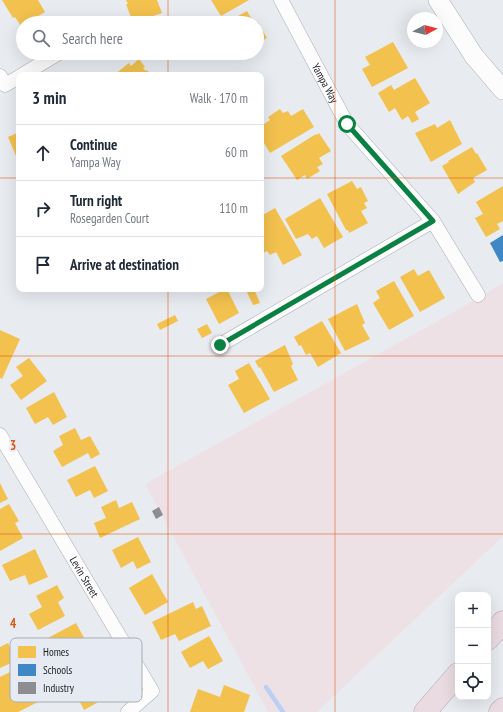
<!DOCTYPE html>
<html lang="en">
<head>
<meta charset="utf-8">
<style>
	:root { --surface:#fff; --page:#f2f2f3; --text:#1f2937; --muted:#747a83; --line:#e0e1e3 }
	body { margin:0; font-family:"PT Sans Narrow",sans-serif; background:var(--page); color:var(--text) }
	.controls { position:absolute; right:12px; bottom:12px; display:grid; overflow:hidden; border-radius:8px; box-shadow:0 4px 16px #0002 }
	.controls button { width:36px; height:36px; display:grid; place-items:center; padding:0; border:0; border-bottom:1px solid var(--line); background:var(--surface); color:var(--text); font:20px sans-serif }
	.compass { position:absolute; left:407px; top:12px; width:36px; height:36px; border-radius:50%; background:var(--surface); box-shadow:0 4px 16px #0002; rotate:83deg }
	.stop { position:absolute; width:12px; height:12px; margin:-9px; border:3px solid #0b8043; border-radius:50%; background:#fff }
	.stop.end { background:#0b8043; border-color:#fff; box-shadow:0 1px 4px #0008 }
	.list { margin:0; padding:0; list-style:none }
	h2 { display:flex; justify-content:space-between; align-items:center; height:52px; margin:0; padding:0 16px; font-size:17px }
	h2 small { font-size:13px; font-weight:400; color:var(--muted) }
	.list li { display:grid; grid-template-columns:26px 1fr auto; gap:12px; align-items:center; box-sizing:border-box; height:56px; padding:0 16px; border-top:1px solid var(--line) }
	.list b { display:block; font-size:15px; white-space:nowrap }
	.list p { margin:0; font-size:13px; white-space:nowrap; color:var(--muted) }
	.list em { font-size:13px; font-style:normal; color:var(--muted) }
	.icon { flex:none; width:22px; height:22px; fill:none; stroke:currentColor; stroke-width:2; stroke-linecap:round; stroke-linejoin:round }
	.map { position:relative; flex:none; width:503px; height:712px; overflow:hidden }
	.search { position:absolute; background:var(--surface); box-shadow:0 4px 16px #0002; left:16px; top:16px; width:248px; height:44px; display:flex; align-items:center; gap:10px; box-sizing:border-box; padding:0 14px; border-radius:22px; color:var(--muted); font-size:15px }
	.panel { position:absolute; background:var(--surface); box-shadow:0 4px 16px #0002; left:16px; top:72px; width:248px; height:220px; border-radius:8px }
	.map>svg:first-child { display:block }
	.industrial { fill:#eee1e6 }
	.homes { fill:#f2c14e }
	.schools { fill:#3f88c5 }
	.industry { fill:#8d8d92 }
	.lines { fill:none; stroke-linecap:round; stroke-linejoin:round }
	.stream { stroke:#bbcff5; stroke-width:4.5 }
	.minor-casing { stroke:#abadb1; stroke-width:15 }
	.secondary-casing { stroke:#abadb1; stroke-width:20 }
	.motorway-casing { stroke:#b6a8b0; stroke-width:23 }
	.minor { stroke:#fcfcfd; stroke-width:14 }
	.secondary { stroke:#fcfcfd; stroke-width:19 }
	.motorway { stroke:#e9dbe1; stroke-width:22 }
	.route { stroke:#0b8043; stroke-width:5 }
	.grid { fill:none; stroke:#de560d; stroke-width:1; stroke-opacity:0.55 }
	.labels { text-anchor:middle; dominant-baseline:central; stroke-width:4; stroke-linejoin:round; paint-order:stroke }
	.street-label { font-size:11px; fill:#1d1f22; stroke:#e5eaf3 }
	.key { fill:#e5eaf3; stroke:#a9adb4; stroke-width:1 }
	.key-label { font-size:11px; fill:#1d1f22 }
	.grid-label { font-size:13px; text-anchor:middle; font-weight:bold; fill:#de560d; stroke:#e5eaf3; stroke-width:4; stroke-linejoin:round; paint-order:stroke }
</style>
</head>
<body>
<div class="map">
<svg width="503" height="712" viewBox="0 0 503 712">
	<rect width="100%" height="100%" fill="#e8ebf0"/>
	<!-- industrial -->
	<path class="industrial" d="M503 283V536L317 712H268L145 484 470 303Z"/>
	<!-- homes -->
	<path class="homes" d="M2 0H38L45 12 26 23H23V25L21 26 15 17 13 18Z
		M126 0H157L162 13 133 23 126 4H128Z
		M211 0H249L221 16Z
		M247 11 254 23H226Z
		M257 21 267 38 257 44Z
		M393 42 408 68 372 87 362 69 370 65 365 57Z
		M152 53H175V57H152Z
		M139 59 145 67 143 68 146 71 147 70 151 75H114L129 63 131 66Z
		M415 78 430 103 415 112 419 119 412 123 408 116 402 120 395 108 389 112 378 93 391 85 394 90Z
		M280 109 283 113 288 111 291 116 303 109 314 127 270 153 261 138V126L270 120 268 117Z
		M450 120 462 144 431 162 415 133 435 124 437 128Z
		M19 128V163L8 137 17 133 16 130Z
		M319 133 331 151 319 158 323 164 317 167 320 171 307 179 305 175 297 180 281 156 316 134 317 135Z
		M472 147 476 154 477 153 487 170 473 178 475 182 458 194 442 166 449 162 448 161Z
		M352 181 357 189 361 187 368 201 364 203 367 208 361 211 368 223 349 233 348 230H346L327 194Z
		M503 186V221L497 224 500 229 486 237 475 218 483 214 476 202Z
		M320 198 343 237 324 248 317 236 312 239 308 234 296 239 285 219Z
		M275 208 302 255 283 265 276 252 270 255 267 251 263 253 261 251V216Z
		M414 269 418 276 429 270 445 298 420 312 400 277Z
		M394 281 414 316 389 330 373 303 380 298 376 291Z
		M225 289H227L239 313 219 324 206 299Z
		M254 289 260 303 253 305 246 290Z
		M357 304 365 323 362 325 370 339 345 351 328 319Z
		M175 315 178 321 160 330 157 324Z
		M322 321 341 353 318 367 310 353 306 355 301 345 299 346 294 337Z
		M207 324 212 333 202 338 197 329Z
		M0 330 20 339 2 379 0 378Z
		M285 345 293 364 291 366 298 380 274 392 260 367 259 368 255 361Z
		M29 358 47 381 21 400 10 385 23 376 16 367Z
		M249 363 270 399 244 413 228 385 239 379 235 371Z
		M54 392 67 417 53 425 48 417 35 424 26 408Z
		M75 428 81 440 90 436 100 454 91 459 88 453 62 467 53 451 63 445 59 436Z
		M95 466 108 491 94 498 90 490 76 497 67 480Z
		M0 483 8 499 0 503Z
		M116 500 119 508 132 502 140 519 100 538 94 523 106 518 101 507Z
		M9 504 19 521 15 523 23 538 0 551V509Z
		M138 537 151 562 137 569 133 561 121 568 112 550Z
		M35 549 48 577 29 585 25 575 10 581 2 565Z
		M152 574 168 602 145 615 129 588Z
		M57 585 64 598 58 602 65 616 38 630 29 614 42 607 36 596Z
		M193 602 196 609 202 606 211 626 179 641 175 634 161 640 152 622Z
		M76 623 89 647 59 663 46 639Z
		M209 636 223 661 208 669 203 661 190 668 181 652Z
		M8 643 16 661 0 668V647Z
		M100 665 106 676 102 678 111 695 84 710 77 696 87 690 79 676Z
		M22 666 40 701 18 712H0V677Z
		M224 685 250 695 244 712H190L198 689 220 697Z"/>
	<!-- schools -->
	<path class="schools" d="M503 235V261L500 262 490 243Z"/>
	<!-- industry -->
	<path class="industry" d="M159 507 163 515 156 519 152 511Z"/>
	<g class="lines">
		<!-- stream -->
		<path class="stream" d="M266 687 283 712"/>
		<!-- minor casing -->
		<g class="minor-casing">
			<g id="minor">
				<path id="s1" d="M281 0 347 124 433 221 478 295"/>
				<path d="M22 75 59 53"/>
				<path d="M0 76 5 85 19 77"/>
				<path d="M220 345 433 221"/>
				<path id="s2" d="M0 435 152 691 128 712"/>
			</g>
		</g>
		<!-- secondary casing -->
		<g class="secondary-casing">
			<path id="secondary" d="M438 0 474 56 503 90"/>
		</g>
		<!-- motorway casing -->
		<g class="motorway-casing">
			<path id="motorway" d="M488 639 503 622
				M425 712 458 674
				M500 712 503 709"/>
		</g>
		<!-- minor -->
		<use href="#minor" class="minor"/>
		<!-- secondary -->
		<use href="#secondary" class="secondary"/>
		<!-- motorway -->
		<use href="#motorway" class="motorway"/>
	</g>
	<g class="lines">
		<!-- route -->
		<path class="route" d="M220 345 433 221 347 124"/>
	</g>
	<!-- grid -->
	<path class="grid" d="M168 0V23M335 0V712M168 53V75M0 178H19M261 178H503M168 289V712M0 356H503M0 534H503"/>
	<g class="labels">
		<!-- street labels -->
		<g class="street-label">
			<text stroke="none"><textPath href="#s1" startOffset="94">Yampa Way</textPath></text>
			<text stroke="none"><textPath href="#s2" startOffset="165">Levin Street</textPath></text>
		</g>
	</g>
	<!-- legend -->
	<rect x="10" y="638" width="132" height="64" rx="6" class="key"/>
	<rect x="18" y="646" width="18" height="12" fill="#f2c14e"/>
	<rect x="18" y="664" width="18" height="12" fill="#3f88c5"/>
	<rect x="18" y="682" width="18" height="12" fill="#8d8d92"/>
	<g class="key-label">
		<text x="43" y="656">Homes</text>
		<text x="43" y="674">Schools</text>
		<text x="43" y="692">Industry</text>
	</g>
	<g class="grid-label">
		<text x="13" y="450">3</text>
		<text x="13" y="628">4</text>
	</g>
</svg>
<div class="controls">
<button>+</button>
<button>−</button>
<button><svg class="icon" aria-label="locate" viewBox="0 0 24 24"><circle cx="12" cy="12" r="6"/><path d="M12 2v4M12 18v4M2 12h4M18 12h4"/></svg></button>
</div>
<svg class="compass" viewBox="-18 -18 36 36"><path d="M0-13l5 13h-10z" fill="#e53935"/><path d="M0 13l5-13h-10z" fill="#747a83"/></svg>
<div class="stop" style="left:347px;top:124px"></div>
<div class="stop end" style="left:220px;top:345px"></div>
<div class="search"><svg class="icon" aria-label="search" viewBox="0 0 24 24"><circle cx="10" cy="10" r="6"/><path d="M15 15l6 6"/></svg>Search here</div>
<section class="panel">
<h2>3 min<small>Walk · 170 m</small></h2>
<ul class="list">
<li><svg class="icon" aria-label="ahead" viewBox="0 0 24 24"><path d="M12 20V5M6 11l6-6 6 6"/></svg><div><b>Continue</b><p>Yampa Way</p></div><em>60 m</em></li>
<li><svg class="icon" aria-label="right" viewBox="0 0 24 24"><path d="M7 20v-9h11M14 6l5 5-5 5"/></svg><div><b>Turn right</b><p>Rosegarden Court</p></div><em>110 m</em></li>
<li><svg class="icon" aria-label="arrive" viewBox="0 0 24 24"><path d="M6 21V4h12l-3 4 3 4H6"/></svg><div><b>Arrive at destination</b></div></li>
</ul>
</section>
</div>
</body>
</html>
